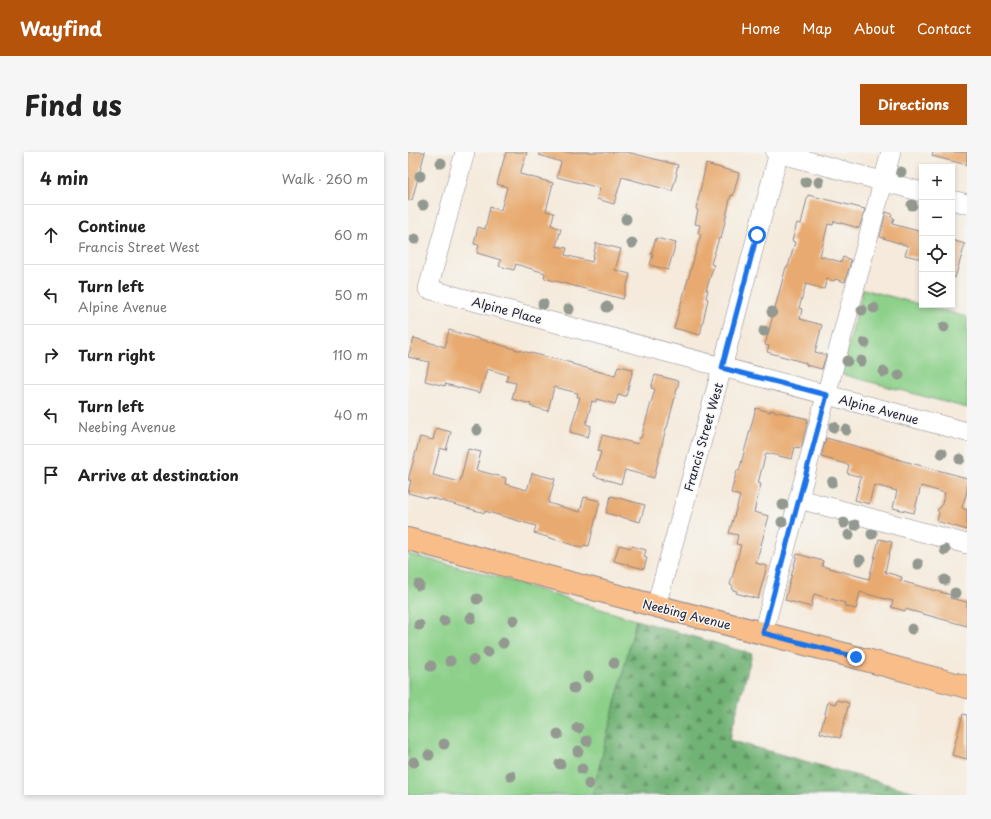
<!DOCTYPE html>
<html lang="en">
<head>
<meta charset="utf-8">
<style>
	:root { --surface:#fff; --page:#f6f6f6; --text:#222; --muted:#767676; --line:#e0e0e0; --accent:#b45309 }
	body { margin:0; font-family:"Playpen Sans",sans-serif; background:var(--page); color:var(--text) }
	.controls { position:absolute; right:12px; top:12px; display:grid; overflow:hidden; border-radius:0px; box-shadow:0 2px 6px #0003 }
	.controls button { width:36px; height:36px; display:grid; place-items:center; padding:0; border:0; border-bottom:1px solid var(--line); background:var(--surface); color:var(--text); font:20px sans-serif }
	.stop { position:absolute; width:12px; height:12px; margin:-9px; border:3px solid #1a73e8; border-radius:50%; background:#fff }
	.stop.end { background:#1a73e8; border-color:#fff; box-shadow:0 1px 4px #0008 }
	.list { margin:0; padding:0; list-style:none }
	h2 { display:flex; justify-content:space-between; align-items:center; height:52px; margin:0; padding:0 16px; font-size:17px }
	h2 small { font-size:13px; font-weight:400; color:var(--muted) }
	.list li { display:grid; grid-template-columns:26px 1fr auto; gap:12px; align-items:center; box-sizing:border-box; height:60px; padding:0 16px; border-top:1px solid var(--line) }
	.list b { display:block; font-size:15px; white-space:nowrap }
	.list p { margin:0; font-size:13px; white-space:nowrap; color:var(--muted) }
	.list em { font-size:13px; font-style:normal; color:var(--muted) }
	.icon { flex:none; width:22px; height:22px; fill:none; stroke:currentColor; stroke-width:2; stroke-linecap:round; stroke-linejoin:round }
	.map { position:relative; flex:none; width:559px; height:643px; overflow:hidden; border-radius:0px }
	header { display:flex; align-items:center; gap:24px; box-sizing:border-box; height:56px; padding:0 20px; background:var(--accent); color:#fff }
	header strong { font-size:19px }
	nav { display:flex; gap:22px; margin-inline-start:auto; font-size:14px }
	.intro { display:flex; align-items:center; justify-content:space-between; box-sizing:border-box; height:96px; padding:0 24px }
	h1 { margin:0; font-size:28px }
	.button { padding:10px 18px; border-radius:0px; background:var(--accent); color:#fff; font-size:14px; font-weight:700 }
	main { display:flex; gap:24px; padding:0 24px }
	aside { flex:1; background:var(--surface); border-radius:0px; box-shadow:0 2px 6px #0003 }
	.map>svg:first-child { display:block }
	.forest { fill:url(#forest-firs); stroke:#4a6a58 }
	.park { fill:#8cd089; stroke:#577962 }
	.building { fill:#e8aa70 }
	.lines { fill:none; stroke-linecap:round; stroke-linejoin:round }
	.minor-casing { stroke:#8c868b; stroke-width:20 }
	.major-casing { stroke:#8c868b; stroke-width:24 }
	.minor { stroke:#fff; stroke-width:19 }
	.major { stroke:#f8bd88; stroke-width:22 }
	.tree { fill:#939990 }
	.route { stroke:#1a73e8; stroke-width:5 }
	.labels { text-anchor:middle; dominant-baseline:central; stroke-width:3; stroke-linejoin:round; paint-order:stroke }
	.street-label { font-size:12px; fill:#22223b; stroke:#f6f6f2 }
</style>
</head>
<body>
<header>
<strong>Wayfind</strong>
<nav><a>Home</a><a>Map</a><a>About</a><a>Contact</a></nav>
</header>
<div class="intro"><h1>Find us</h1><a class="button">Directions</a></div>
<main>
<aside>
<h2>4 min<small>Walk · 260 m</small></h2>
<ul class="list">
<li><svg class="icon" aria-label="ahead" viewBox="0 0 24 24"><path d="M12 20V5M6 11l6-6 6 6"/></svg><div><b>Continue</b><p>Francis Street West</p></div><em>60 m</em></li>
<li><svg class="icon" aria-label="left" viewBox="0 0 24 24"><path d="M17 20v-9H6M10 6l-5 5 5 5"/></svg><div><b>Turn left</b><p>Alpine Avenue</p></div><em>50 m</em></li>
<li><svg class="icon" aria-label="right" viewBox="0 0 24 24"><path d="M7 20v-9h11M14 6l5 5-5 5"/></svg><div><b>Turn right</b></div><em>110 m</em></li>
<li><svg class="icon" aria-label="left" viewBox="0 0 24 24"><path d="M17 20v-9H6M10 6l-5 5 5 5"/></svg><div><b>Turn left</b><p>Neebing Avenue</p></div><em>40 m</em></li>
<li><svg class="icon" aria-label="arrive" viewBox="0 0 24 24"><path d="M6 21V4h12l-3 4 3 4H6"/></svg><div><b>Arrive at destination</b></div></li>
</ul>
</aside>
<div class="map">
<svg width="559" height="643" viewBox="0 0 559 643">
	<defs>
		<pattern id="forest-firs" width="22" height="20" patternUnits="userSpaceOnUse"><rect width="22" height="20" fill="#71b275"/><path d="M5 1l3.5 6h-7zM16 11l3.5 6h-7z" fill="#5c9061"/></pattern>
	</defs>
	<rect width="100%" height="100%" fill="#f6f6f2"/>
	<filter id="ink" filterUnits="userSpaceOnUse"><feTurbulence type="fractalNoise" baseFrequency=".025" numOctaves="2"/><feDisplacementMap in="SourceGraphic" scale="8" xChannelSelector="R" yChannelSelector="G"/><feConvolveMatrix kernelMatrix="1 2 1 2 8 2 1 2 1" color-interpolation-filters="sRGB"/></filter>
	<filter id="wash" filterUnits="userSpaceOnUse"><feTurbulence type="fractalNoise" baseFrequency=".012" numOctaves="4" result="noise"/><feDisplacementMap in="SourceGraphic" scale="16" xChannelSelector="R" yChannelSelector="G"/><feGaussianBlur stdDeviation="0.9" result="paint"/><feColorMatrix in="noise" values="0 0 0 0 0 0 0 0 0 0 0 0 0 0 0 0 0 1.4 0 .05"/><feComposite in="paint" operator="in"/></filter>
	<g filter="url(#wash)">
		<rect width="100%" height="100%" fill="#f5eadb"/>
		<!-- forest -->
		<path class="forest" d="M228 468 344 502 321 588 518 643H184Z"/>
		<!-- park -->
		<path class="park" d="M455 137 559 165V256L433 222Z
			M0 402 83 423 228 468 184 643H0Z"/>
		<g id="blocks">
			<!-- building -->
			<path class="building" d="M0 0H17L4 48H0Z
				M98 0H119L112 22 145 31 138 59 146 61 143 73 153 77 148 94 159 96 157 103 184 110 188 91 213 97 207 118 222 122 215 147 136 126 137 121 108 112 106 118 91 114 93 108 69 101 71 93 66 92 70 75 77 77 82 55 93 58 99 35 89 32Z
				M131 0H219L270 13 268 21 269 22 264 39 214 25 206 52 189 47 192 36 149 25 153 10 131 3Z
				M525 0H559V13L524 4Z
				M298 12 331 21 325 44 323 43 313 87 311 86 303 112 306 113 298 138H300L298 146 300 147 292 183 266 176 293 82 290 81 292 73 287 72 290 58 288 57Z
				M400 43 457 57 451 76 426 69 425 73 420 72 412 104 433 110 435 105 443 108 437 130 427 127 426 129 419 127 416 137 398 132 391 156 394 157 392 167 414 173 407 200 418 203 414 217 398 213V211L359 200 361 194 357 193 378 115H380L387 90 384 89 389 71 393 72Z
				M478 60 484 62 483 65 486 66 484 72 514 80V107L497 103 500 94 472 85Z
				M248 86 268 91 260 118 242 113 245 103 243 102Z
				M544 88 557 92 547 126 544 125Z
				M41 178 110 198 164 211V212L207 224 210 214 225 217 218 244 210 243 207 252 188 247V250L184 249 178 272 183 274 180 285 162 280 172 245H169L170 241 146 235 140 259 122 254 123 252 104 247 108 231 98 229 100 223 79 217 72 241 37 232V234L17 229 21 210 0 205 6 186 37 195Z
				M247 223 271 229 259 276H258L246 326 217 318 213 332 186 324 193 300 190 299 194 283 230 292 231 286H233L247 237 243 236Z
				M348 256 362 260V258L400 267 393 296 387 295 384 307 358 301 350 331 353 332 346 360 361 364 348 411 359 414 350 447 328 441 329 439 324 438 325 434 322 433 333 393 328 392 330 383 321 381 332 344 323 341 329 318 331 319Z
				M28 276 43 280 38 298 32 296 25 323 52 330 60 297 73 300 68 318 98 326 97 332 119 338 124 321 147 327 140 351 172 360 176 345 192 349 181 394 176 393 175 396 126 381 128 374 77 359V361L20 345 19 346 0 341 3 328H0L12 285 25 288Z
				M418 286 465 299 492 308 559 326V339L554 356 559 358V378L529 369 531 361 529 358 533 355 537 341 513 334 506 361 485 356 489 339 466 333 461 352 447 348 453 325 439 321 441 313 413 305Z
				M203 344 237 353 232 370 198 361Z
				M471 387 484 390 477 420 494 425 493 429 543 443 542 446 559 450V474L497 457V459L483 455 485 449 452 440 448 457 436 454 437 451 406 442 403 455 377 448 389 402 415 409 414 414 461 427Z
				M211 393 223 396 224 394 238 398 236 405 239 406 236 417 206 409Z
				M429 548 441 551 432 586 412 581 420 550 428 552Z
				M555 562 559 563V607L544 603Z"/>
		</g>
	</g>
	<g filter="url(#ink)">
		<use href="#blocks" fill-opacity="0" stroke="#8c868b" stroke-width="1"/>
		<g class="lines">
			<!-- minor casing -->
			<g class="minor-casing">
				<path id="minor" d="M57 0 20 137 559 280
					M367 0 514 40
					M544 48 559 52
					M391 347 559 392
					M248 454 314 216 371 0
					M355 481 483 0"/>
			</g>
			<!-- major casing -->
			<g class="major-casing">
				<path id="major" d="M0 387 248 454 417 497 559 535"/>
			</g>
			<!-- minor -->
			<use href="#minor" class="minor"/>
			<!-- major -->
			<use href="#major" class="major"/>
		</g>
		<!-- trees -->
		<g class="tree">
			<circle cx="33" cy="11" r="5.5"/>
			<circle cx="493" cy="20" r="5.5"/>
			<circle cx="12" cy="24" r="5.5"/>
			<circle cx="398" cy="30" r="5.5"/>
			<circle cx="411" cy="30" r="5.5"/>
			<circle cx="15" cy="53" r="5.5"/>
			<circle cx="504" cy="53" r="5.5"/>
			<circle cx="218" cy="67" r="5.5"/>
			<circle cx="7" cy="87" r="5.5"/>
			<circle cx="224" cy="91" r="5.5"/>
			<circle cx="135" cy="152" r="5.5"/>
			<circle cx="199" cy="155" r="5.5"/>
			<circle cx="466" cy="156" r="5.5"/>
			<circle cx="161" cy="157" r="5.5"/>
			<circle cx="454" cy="158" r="5.5"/>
			<circle cx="364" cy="160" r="5.5"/>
			<circle cx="536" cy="175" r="5.5"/>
			<circle cx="356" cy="179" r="5.5"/>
			<circle cx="457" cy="191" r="5.5"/>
			<circle cx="439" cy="209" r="5.5"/>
			<circle cx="453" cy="209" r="5.5"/>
			<circle cx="476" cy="220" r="5.5"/>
			<circle cx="491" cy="223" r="5.5"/>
			<circle cx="426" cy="275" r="5.5"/>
			<circle cx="69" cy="278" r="5.5"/>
			<circle cx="438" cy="278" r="5.5"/>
			<circle cx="534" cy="301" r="5.5"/>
			<circle cx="552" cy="307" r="5.5"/>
			<circle cx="424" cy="330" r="5.5"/>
			<circle cx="375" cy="353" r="5.5"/>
			<circle cx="374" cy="370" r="5.5"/>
			<circle cx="436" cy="371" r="5.5"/>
			<circle cx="447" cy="373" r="5.5"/>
			<circle cx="464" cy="382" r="5.5"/>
			<circle cx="441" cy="383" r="5.5"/>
			<circle cx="537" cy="398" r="5.5"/>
			<circle cx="452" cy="408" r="5.5"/>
			<circle cx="510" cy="412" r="5.5"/>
			<circle cx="537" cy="428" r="5.5"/>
			<circle cx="11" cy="433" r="5.5"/>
			<circle cx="547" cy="441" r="5.5"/>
			<circle cx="69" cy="447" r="5.5"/>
			<circle cx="63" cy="466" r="5.5"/>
			<circle cx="106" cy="468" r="5.5"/>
			<circle cx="36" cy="469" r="5.5"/>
			<circle cx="11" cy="473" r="5.5"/>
			<circle cx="504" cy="477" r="5.5"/>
			<circle cx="95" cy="491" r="5.5"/>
			<circle cx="80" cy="500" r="5.5"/>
			<circle cx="65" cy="508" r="5.5"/>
			<circle cx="42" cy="509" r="5.5"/>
			<circle cx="206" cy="511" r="5.5"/>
			<circle cx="23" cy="514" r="5.5"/>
			<circle cx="180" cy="525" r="5.5"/>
			<circle cx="166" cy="536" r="5.5"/>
			<circle cx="170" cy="576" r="5.5"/>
			<circle cx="150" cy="582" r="5.5"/>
			<circle cx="179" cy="589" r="5.5"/>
			<circle cx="36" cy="592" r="5.5"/>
			<circle cx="170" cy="599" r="5.5"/>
			<circle cx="21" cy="603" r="5.5"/>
			<circle cx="6" cy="610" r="5.5"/>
			<circle cx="152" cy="612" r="5.5"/>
			<circle cx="174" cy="617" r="5.5"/>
			<circle cx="103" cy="624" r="5.5"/>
			<circle cx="181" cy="632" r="5.5"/>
		</g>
	</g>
	<g class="lines" filter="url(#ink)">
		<!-- route -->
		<path class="route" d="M349 83 314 216 419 243 355 481 448 505"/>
	</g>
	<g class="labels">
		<!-- street labels -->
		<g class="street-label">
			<text transform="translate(99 158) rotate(15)">Alpine Place</text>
			<text transform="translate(471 257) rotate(15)">Alpine Avenue</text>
			<text transform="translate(295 285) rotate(-74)">Francis Street West</text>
			<text transform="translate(279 462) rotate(14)">Neebing Avenue</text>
		</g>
	</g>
</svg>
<div class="controls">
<button>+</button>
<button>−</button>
<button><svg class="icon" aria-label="locate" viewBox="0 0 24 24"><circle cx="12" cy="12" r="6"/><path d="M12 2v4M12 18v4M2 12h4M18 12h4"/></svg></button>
<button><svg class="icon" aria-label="layers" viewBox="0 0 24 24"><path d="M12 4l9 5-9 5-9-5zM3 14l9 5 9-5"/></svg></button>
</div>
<div class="stop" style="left:349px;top:83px"></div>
<div class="stop end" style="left:448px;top:505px"></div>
</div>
</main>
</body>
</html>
